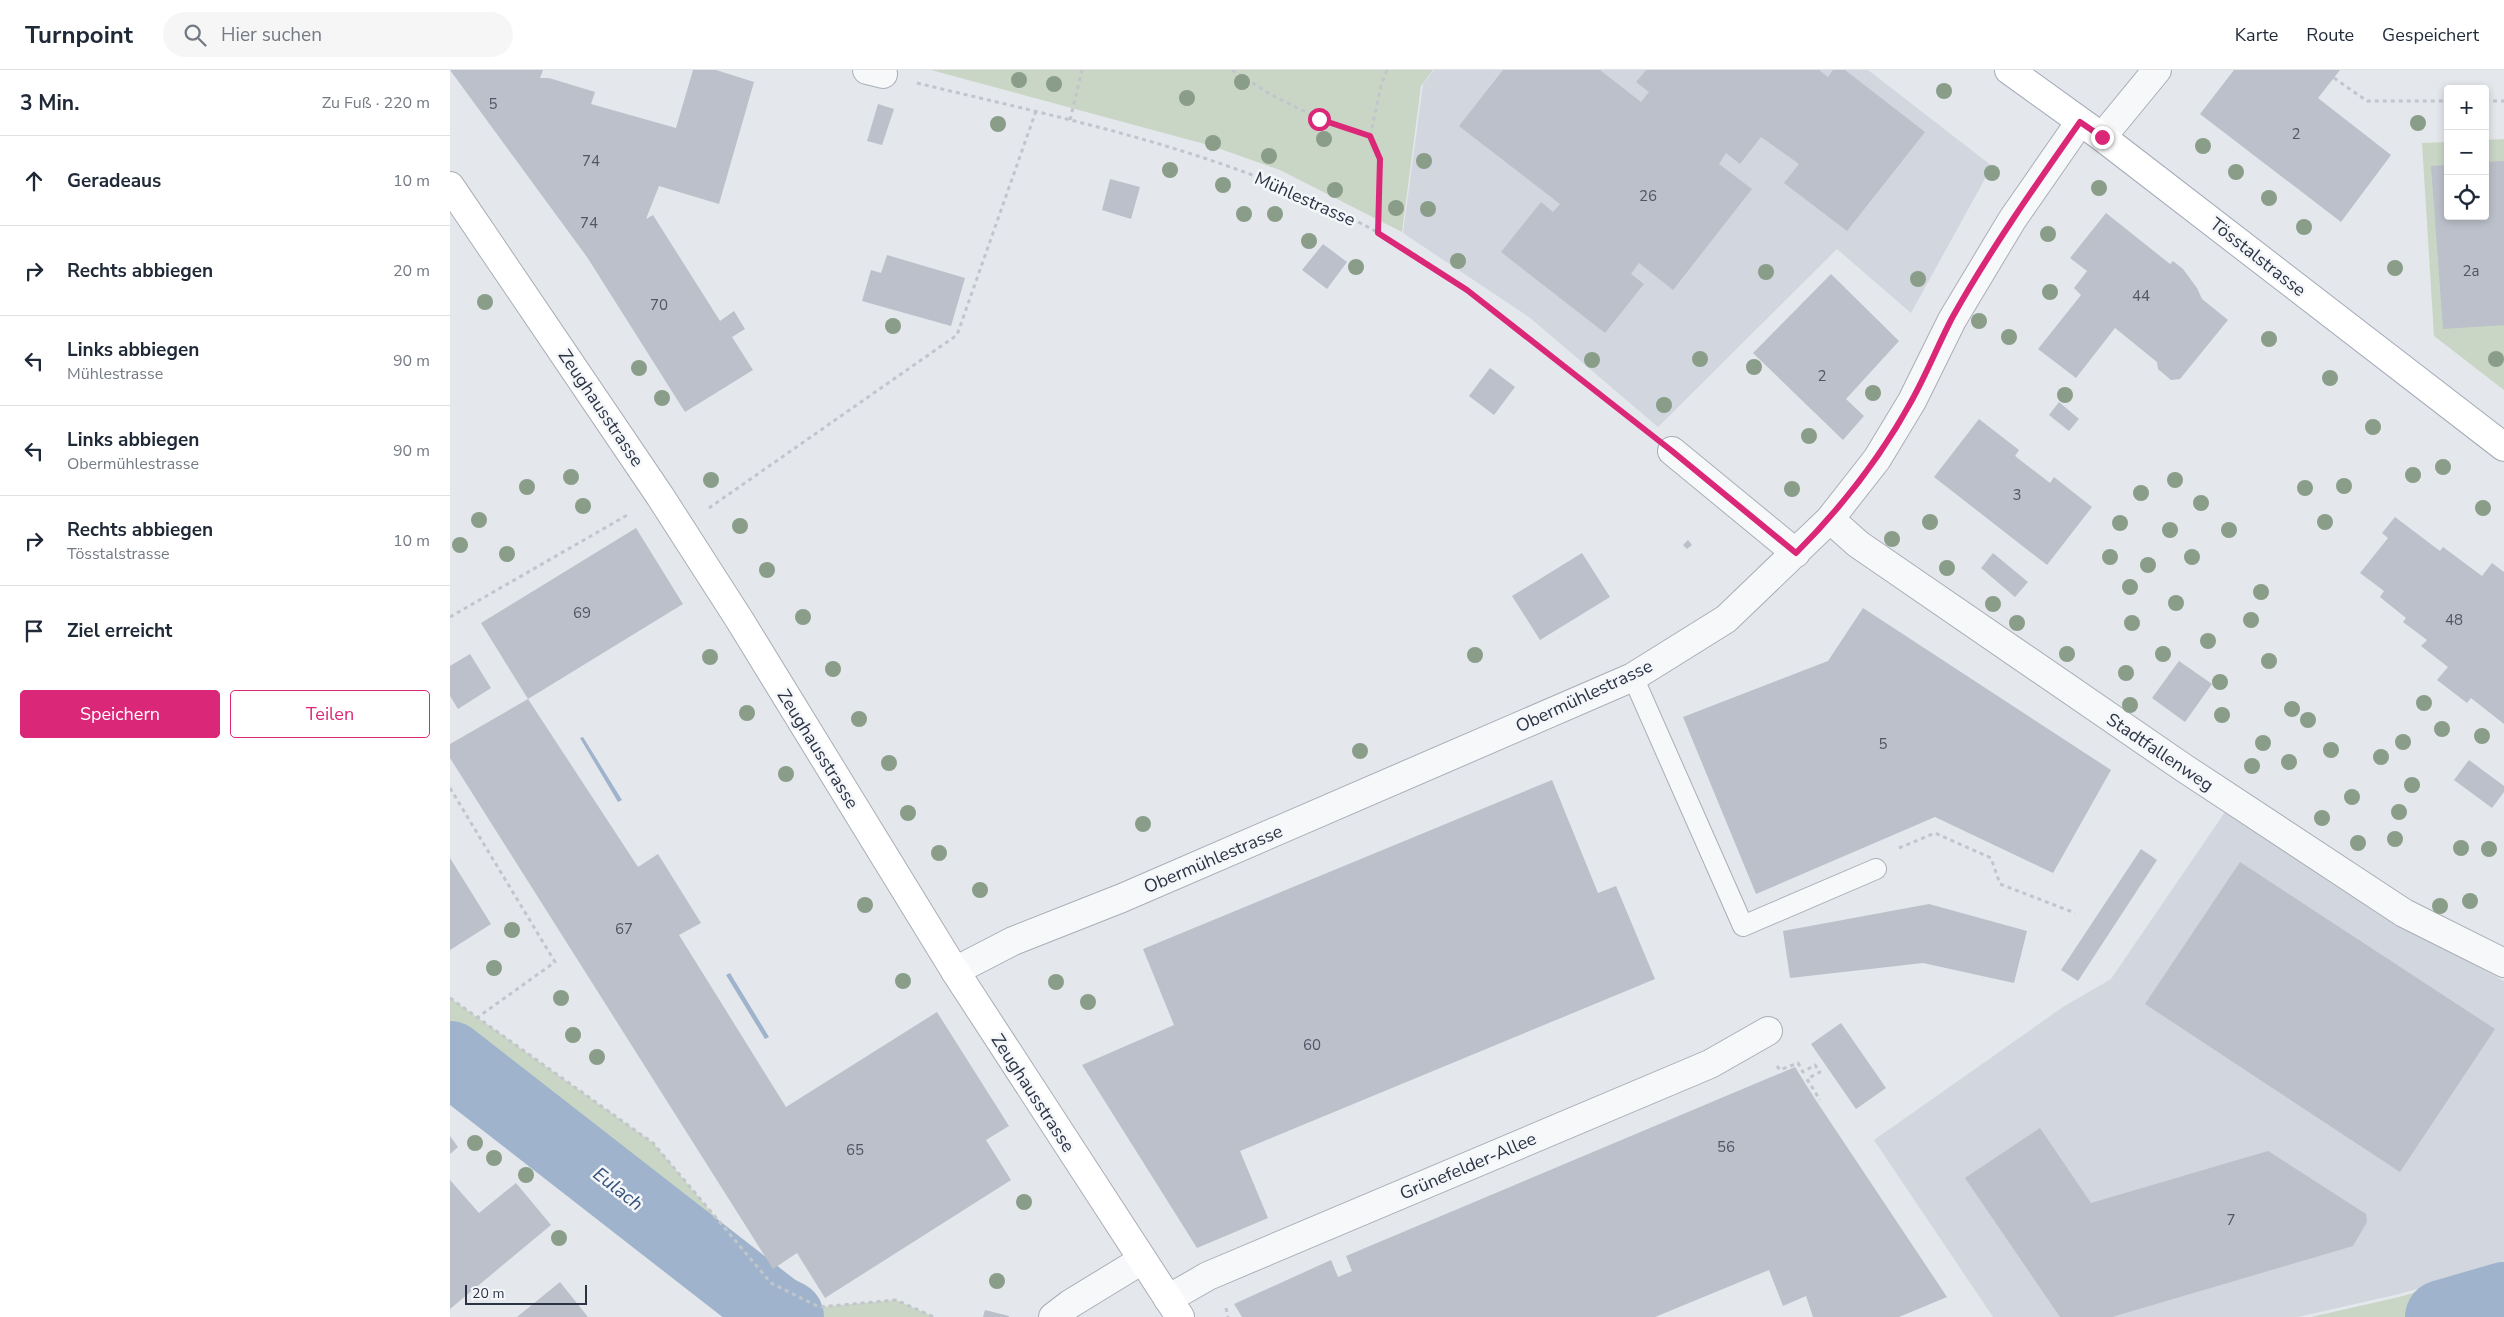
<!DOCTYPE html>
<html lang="de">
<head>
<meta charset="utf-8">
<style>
	:root { --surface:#fff; --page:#f6f6f7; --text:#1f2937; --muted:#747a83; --line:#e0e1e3; --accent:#db2777 }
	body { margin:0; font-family:"Nunito Sans",sans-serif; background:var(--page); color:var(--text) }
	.controls { position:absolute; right:15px; top:15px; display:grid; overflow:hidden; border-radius:5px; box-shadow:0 2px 8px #0003 }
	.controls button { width:45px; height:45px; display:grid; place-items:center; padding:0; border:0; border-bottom:1px solid var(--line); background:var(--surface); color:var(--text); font:25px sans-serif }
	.scale { position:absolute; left:15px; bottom:12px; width:122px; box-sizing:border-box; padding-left:5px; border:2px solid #2b3445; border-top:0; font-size:14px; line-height:18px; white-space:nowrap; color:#2b3445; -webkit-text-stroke:4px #f4f6f9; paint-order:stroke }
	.stop { position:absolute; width:15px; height:15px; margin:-11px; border:4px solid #db2777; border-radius:50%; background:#fff }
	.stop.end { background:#db2777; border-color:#fff; box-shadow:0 1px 5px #0008 }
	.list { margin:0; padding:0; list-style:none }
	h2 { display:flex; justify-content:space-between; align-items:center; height:65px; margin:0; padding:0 20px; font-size:21px }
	h2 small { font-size:16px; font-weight:400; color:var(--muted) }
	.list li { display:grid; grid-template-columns:32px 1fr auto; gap:15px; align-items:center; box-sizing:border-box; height:90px; padding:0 20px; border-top:1px solid var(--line) }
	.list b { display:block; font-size:19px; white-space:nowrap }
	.list p { margin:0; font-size:16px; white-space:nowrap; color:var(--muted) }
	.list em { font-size:16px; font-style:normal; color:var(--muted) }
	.actions { display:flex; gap:10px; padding:15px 20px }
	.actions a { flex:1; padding:11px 0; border:1px solid var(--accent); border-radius:5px; text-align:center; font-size:18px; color:var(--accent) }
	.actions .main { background:var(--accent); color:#fff }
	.icon { flex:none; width:28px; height:28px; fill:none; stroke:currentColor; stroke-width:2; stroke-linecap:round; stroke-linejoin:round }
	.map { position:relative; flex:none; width:2054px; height:1247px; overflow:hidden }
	header { display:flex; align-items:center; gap:30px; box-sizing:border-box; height:70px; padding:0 25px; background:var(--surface); border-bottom:1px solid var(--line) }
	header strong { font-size:24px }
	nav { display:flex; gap:28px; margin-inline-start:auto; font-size:18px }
	.search { width:350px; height:45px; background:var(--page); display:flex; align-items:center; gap:12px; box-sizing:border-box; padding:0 18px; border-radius:28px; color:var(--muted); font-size:19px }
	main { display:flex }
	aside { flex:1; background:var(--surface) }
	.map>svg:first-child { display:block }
	.built { fill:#d2d6de }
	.green { fill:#c9d6c5 }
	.water { fill:#9fb4cc }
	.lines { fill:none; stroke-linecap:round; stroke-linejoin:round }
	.river { stroke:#9fb4cc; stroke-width:74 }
	.building { fill:#bbc0ca }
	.lane-casing { stroke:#a9aeb7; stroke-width:22 }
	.street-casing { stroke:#a9aeb7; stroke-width:30 }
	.secondary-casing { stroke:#a9aeb7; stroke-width:30 }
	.primary-casing { stroke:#a3abb8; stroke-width:30 }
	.path { stroke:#c2c5cb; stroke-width:3; stroke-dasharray:4 4; stroke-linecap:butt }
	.lane { stroke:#f7f8fa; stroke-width:20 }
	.street { stroke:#f7f8fa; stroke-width:28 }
	.secondary { stroke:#fff; stroke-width:28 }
	.primary { stroke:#fff; stroke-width:28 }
	.tree { fill:#899d89 }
	.route { stroke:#db2777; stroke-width:6 }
	.labels { text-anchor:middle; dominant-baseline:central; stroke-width:5; stroke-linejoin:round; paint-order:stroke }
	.number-label { font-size:15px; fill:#4f5766 }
	.street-label { font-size:18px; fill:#2b3445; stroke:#f4f6f9 }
	.water-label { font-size:19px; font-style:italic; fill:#34527a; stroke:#f4f6f9 }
</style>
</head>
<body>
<header>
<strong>Turnpoint</strong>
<div class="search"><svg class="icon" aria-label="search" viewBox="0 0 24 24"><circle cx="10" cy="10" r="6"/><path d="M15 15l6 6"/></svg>Hier suchen</div>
<nav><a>Karte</a><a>Route</a><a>Gespeichert</a></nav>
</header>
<main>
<aside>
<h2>3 Min.<small>Zu Fuß · 220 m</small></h2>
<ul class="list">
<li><svg class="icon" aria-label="ahead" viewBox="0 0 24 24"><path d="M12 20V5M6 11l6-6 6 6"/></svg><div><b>Geradeaus</b></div><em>10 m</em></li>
<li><svg class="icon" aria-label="right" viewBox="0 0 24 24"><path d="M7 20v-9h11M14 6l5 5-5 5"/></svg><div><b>Rechts abbiegen</b></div><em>20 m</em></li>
<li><svg class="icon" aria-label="left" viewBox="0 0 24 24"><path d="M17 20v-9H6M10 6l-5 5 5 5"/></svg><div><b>Links abbiegen</b><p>Mühlestrasse</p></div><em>90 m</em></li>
<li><svg class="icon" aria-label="left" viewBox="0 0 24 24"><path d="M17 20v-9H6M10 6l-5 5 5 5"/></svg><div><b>Links abbiegen</b><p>Obermühlestrasse</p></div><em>90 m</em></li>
<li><svg class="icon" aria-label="right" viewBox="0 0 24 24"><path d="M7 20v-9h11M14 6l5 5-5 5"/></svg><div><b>Rechts abbiegen</b><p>Tösstalstrasse</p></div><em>10 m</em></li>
<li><svg class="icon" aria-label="arrive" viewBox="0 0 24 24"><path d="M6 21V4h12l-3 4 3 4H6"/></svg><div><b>Ziel erreicht</b></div></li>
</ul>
<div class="actions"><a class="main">Speichern</a><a>Teilen</a></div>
</aside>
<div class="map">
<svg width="2054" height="1247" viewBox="0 0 2054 1247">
	<rect width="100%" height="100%" fill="#e4e7ec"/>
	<!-- built -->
	<path class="built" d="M984 0H1418L1542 96 1461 243 1387 179 1208 357 1079 247 953 163 973 14Z
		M1775 742 1945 852 2054 911V1194L1949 1224 1848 1247H1543L1424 1070 1613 937 1661 909Z"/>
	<!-- green -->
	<path class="green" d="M481 0H983L971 16 952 162 830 100 762 76Z
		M2054 69V320L1984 266 1972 73 1998 72V146H2035V70Z
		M0 928 203 1073 321 1213 369 1237 446 1230 484 1247H282L0 1032Z
		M2054 1197V1247H1861L1949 1227Z"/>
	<!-- water -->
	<path class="water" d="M133 667 172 730 168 732 130 668Z
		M280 903 319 967 315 969 276 905Z"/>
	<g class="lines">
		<!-- river -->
		<path class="river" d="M0 988 325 1241 337 1247
			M1992 1247 2054 1229"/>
	</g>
	<!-- building -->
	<path class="building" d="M0 0H93L90 8H99L145 22 141 34 226 58 243 0H266L304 12 269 134 209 116 196 149 203 145 270 251 284 241 295 259 282 267 303 300 235 342 137 187Z
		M1053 0H1150L1191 32 1199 22 1186 12 1196 0H1369L1378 7 1383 0H1395L1475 62 1397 161 1334 113 1349 94 1311 67 1290 94 1276 83 1269 94 1302 119 1223 220 1189 193 1181 204 1194 214 1155 263 1051 182 1091 132 1103 142 1110 134 1009 56Z
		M1784 0H1890L1868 28 1941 85 1891 152 1750 44Z
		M428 34 444 39 432 75 417 71Z
		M2054 91V255L1993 259 1981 96 1998 95V146H2035V92Z
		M660 109 690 117 681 149 652 140Z
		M1656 143 1720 194 1723 191 1733 199 1747 218 1752 229 1778 250 1730 309 1721 310 1708 299 1707 292 1665 258 1626 308 1588 279 1631 225 1624 218 1637 201 1620 188Z
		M873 174 897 192 877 219 852 200Z
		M437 185 515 208 501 256 412 231 421 200 431 203Z
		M1381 204 1449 271 1396 329 1414 346 1393 370 1303 283Z
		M1040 298 1065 317 1044 345 1019 326Z
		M1609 332 1629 349 1619 361 1599 345Z
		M1529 349 1569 380 1565 386 1600 413 1604 407 1642 437 1597 495 1484 407Z
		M1945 447 1990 481 1993 477 2032 506 2042 493 2054 502V654L2021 628 2017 633 1987 610 1998 597 1971 576 1977 570 1953 552 1956 548 1930 527 1934 521 1910 503 1938 468 1932 463Z
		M186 458 233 534 78 629 31 553Z
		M1238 470 1242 475 1237 479 1233 475Z
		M1132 483 1160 527 1090 570 1062 526Z
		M1543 483 1578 512 1565 527 1531 498Z
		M1413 538 1661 700 1603 803 1485 747 1306 824 1233 647 1378 591Z
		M20 584 41 618 8 639 0 626V596Z
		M1729 591 1762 614 1735 652 1702 628Z
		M78 629 188 797 208 784 251 853 229 865 336 1037 487 942 559 1056 536 1070 561 1110 375 1228 347 1183 323 1199 0 688V674Z
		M2019 690 2054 716V722L2042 738 2004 710Z
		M1102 710 1148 823 1166 816 1205 909 790 1081 818 1148 747 1178 632 995 724 955 693 879Z
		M1691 779 1707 790 1628 911 1611 900Z
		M0 788 41 854 0 880Z
		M1790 792 2045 959 1950 1102 1695 934Z
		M1479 834 1577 861 1564 913 1473 893 1340 908 1333 861Z
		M1391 953 1436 1018 1406 1039 1361 974Z
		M1345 997 1365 1029 1497 1227 1449 1247H1363L1356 1226 1333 1236 1319 1200 1205 1247H792L784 1234 881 1190 888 1207 902 1201 896 1186Z
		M1590 1058 1641 1133 1818 1081 1916 1144 1917 1152 1903 1176 1662 1247H1610L1515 1108Z
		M0 1066 8 1077 0 1084Z
		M0 1110 29 1143 66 1113 101 1155 0 1239Z
		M110 1212 138 1247H67Z
		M535 1240 559 1246V1247H533Z"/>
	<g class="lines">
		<!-- lane casing -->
		<g class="lane-casing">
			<path id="lane" d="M1183 607 1293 856 1426 799"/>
		</g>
		<!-- street casing -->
		<g class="street-casing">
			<path id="street" d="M417 0 433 4
				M1652 67 1707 0
				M1222 381 1346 483
				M1380 449 1408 474 1734 698 1954 843 2054 893
				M505 901 563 871 672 828 1183 607 1276 549 1380 449 1427 389 1462 331 1502 250 1562 150 1630 52
				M718 1229 758 1206 1260 994 1318 961
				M603 1247 620 1234 692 1190"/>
		</g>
		<!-- secondary casing -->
		<g class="secondary-casing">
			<path id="secondary" d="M0 116 210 426 289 549 505 901 730 1247"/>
		</g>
		<!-- primary casing -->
		<g class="primary-casing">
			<path id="primary" d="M1559 0 1652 67 2054 377"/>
		</g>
		<!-- path -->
		<path class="path" d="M782 0 820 24 869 49 920 66 930 89 928 163
			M1884 8 1917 31H1998
			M467 13C624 51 785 83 927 162 1024 216 1108 292 1195 360
			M2035 31H2054
			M620 50 632 0
			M920 66 931 16 937 0
			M259 438 507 265 586 41
			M0 547 179 444
			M0 718 105 892 28 947
			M1449 778 1485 763 1541 788 1550 814 1625 843
			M0 928 203 1073 321 1213 369 1237 446 1230 484 1247
			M1327 996 1330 1000 1348 993 1353 1002 1365 995 1370 1002 1357 1009 1370 1030
			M776 1238 778 1247"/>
		<!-- lane -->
		<use href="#lane" class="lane"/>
		<!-- street -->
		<use href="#street" class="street"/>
		<!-- secondary -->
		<use href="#secondary" class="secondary"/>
		<!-- primary -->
		<use href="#primary" class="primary"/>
	</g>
	<!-- trees -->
	<g class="tree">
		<circle cx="569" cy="10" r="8"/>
		<circle cx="792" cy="12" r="8"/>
		<circle cx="604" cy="14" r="8"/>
		<circle cx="1494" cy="21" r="8"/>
		<circle cx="737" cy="28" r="8"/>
		<circle cx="1968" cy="53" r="8"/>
		<circle cx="548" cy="54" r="8"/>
		<circle cx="874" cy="69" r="8"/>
		<circle cx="763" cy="73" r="8"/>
		<circle cx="1753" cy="76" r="8"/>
		<circle cx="819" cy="86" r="8"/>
		<circle cx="974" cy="91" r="8"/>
		<circle cx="720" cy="100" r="8"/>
		<circle cx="1786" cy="102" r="8"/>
		<circle cx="1542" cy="103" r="8"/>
		<circle cx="773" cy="115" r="8"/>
		<circle cx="1649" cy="118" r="8"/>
		<circle cx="885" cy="120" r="8"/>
		<circle cx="1819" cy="128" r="8"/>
		<circle cx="946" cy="138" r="8"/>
		<circle cx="978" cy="139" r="8"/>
		<circle cx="794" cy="144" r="8"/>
		<circle cx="825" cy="144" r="8"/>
		<circle cx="1854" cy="157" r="8"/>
		<circle cx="1598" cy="164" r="8"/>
		<circle cx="859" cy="171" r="8"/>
		<circle cx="1008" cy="191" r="8"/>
		<circle cx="906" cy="197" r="8"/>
		<circle cx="1945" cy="198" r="8"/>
		<circle cx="1316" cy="202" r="8"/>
		<circle cx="1468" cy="209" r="8"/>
		<circle cx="1600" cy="222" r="8"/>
		<circle cx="35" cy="232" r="8"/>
		<circle cx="1529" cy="251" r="8"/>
		<circle cx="443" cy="256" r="8"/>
		<circle cx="1559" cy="267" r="8"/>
		<circle cx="1819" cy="269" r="8"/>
		<circle cx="1250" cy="289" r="8"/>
		<circle cx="2046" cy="289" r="8"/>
		<circle cx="1142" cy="290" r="8"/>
		<circle cx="1304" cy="297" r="8"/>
		<circle cx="189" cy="298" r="8"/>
		<circle cx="1880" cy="308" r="8"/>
		<circle cx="1423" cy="323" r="8"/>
		<circle cx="1615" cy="325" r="8"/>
		<circle cx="212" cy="328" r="8"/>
		<circle cx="1214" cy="335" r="8"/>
		<circle cx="1923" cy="357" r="8"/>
		<circle cx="1359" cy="366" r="8"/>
		<circle cx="1993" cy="397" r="8"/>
		<circle cx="1963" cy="405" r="8"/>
		<circle cx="121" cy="407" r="8"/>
		<circle cx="261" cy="410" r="8"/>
		<circle cx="1725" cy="410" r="8"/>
		<circle cx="1894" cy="416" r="8"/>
		<circle cx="77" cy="417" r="8"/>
		<circle cx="1855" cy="418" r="8"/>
		<circle cx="1342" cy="419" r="8"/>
		<circle cx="1691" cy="423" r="8"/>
		<circle cx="1751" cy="433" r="8"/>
		<circle cx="133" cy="436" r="8"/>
		<circle cx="2033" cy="438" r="8"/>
		<circle cx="29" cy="450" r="8"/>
		<circle cx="1480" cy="452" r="8"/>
		<circle cx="1875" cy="452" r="8"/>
		<circle cx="1670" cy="453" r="8"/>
		<circle cx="290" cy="456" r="8"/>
		<circle cx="1720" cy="460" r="8"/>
		<circle cx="1779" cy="460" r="8"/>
		<circle cx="1442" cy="469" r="8"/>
		<circle cx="10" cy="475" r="8"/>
		<circle cx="57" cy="484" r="8"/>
		<circle cx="1660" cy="487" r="8"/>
		<circle cx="1742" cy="487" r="8"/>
		<circle cx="1698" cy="495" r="8"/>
		<circle cx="1497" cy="498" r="8"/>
		<circle cx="317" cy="500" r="8"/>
		<circle cx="1680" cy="517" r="8"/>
		<circle cx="1811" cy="522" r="8"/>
		<circle cx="1726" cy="533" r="8"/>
		<circle cx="1543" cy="534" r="8"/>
		<circle cx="353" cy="547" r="8"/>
		<circle cx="1801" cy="550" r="8"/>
		<circle cx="1567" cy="553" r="8"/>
		<circle cx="1682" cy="553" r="8"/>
		<circle cx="1758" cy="571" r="8"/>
		<circle cx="1617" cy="584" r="8"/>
		<circle cx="1713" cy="584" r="8"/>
		<circle cx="1025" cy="585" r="8"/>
		<circle cx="260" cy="587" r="8"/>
		<circle cx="1819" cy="591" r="8"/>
		<circle cx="383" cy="599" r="8"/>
		<circle cx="1676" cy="603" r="8"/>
		<circle cx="1770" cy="612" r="8"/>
		<circle cx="1974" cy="633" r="8"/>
		<circle cx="1680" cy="635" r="8"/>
		<circle cx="1842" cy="639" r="8"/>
		<circle cx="297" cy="643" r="8"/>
		<circle cx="1772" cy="645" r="8"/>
		<circle cx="409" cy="649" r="8"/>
		<circle cx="1858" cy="650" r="8"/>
		<circle cx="1992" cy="659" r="8"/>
		<circle cx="2032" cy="666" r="8"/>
		<circle cx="1953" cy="672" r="8"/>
		<circle cx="1813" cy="673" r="8"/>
		<circle cx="1881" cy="680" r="8"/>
		<circle cx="910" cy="681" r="8"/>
		<circle cx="1931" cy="687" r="8"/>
		<circle cx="1839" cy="692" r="8"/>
		<circle cx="439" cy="693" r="8"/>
		<circle cx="1802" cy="696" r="8"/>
		<circle cx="336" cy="704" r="8"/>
		<circle cx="1962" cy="715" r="8"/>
		<circle cx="1902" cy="727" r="8"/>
		<circle cx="1949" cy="742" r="8"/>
		<circle cx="458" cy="743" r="8"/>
		<circle cx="1872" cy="748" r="8"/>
		<circle cx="693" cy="754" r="8"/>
		<circle cx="1945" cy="769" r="8"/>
		<circle cx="1908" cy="773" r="8"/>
		<circle cx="2011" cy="778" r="8"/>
		<circle cx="2039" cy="779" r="8"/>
		<circle cx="489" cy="783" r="8"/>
		<circle cx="530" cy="820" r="8"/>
		<circle cx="2020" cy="831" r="8"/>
		<circle cx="415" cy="835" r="8"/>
		<circle cx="1990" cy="836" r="8"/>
		<circle cx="62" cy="860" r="8"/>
		<circle cx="44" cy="898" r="8"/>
		<circle cx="453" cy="911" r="8"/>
		<circle cx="606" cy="912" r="8"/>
		<circle cx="111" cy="928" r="8"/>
		<circle cx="638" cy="932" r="8"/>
		<circle cx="123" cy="965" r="8"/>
		<circle cx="147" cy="987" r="8"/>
		<circle cx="25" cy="1073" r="8"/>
		<circle cx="44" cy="1088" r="8"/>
		<circle cx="76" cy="1105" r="8"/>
		<circle cx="574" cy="1132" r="8"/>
		<circle cx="109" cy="1168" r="8"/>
		<circle cx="547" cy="1211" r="8"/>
	</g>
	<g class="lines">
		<!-- route -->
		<path class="route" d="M869 49 920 66 930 89 928 163 1017 220 1222 381 1346 483C1392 437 1431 387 1462 330 1477 303 1488 275 1502 248 1540 180 1585 116 1630 52L1652 67"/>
	</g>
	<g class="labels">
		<!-- number labels -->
		<g class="number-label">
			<text x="43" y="34">5</text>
			<text x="1846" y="64">2</text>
			<text x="141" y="91">74</text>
			<text x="1198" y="126">26</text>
			<text x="139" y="153">74</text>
			<text x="2021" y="201">2a</text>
			<text x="1691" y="226">44</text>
			<text x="209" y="235">70</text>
			<text x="1372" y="306">2</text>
			<text x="1567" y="425">3</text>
			<text x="132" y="543">69</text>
			<text x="2004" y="550">48</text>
			<text x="1433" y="674">5</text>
			<text x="174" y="859">67</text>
			<text x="862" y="975">60</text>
			<text x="1276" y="1077">56</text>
			<text x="405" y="1080">65</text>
			<text x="1781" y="1150">7</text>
		</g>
		<!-- street labels -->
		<g class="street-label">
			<text transform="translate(855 129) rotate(24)">Mühlestrasse</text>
			<text transform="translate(1808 187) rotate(38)">Tösstalstrasse</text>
			<text transform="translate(151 338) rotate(56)">Zeughausstrasse</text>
			<text transform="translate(1134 626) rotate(-25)">Obermühlestrasse</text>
			<text transform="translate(368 679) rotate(58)">Zeughausstrasse</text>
			<text transform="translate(1710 682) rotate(34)">Stadtfallenweg</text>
			<text transform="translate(763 789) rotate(-23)">Obermühlestrasse</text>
			<text transform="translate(583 1023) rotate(57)">Zeughausstrasse</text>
			<text transform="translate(1018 1096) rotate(-23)">Grünefelder-Allee</text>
		</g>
		<!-- water labels -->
		<g class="water-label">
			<text transform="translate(168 1119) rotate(38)">Eulach</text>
		</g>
	</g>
</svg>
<div class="controls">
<button>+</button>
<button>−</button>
<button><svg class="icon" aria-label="locate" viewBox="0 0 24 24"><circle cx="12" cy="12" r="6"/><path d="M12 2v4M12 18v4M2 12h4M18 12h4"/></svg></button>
</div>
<div class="scale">20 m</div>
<div class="stop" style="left:869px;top:49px"></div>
<div class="stop end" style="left:1652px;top:67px"></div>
</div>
</main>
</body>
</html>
